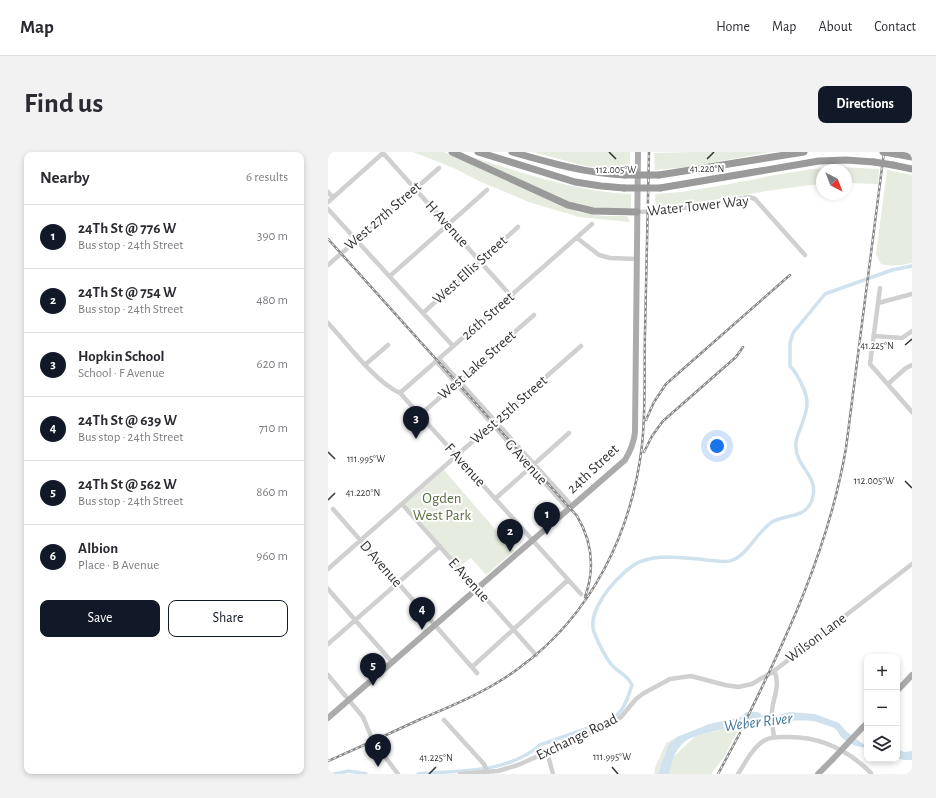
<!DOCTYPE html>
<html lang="en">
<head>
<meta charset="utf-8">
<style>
	:root { --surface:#fff; --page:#f2f2f3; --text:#2b2b33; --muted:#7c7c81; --line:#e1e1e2; --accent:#111827 }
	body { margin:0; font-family:"Alegreya Sans",sans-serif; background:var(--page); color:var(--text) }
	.controls { position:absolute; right:12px; bottom:12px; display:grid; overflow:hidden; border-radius:8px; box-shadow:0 2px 6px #0003 }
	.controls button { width:36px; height:36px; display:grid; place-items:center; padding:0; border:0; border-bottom:1px solid var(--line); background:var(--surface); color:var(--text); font:20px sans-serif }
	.compass { position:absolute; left:488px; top:12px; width:36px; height:36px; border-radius:50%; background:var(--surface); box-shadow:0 2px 6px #0003; rotate:138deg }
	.you { position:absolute; left:389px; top:294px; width:14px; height:14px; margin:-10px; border:3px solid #fff; border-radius:50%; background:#1a73e8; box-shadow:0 0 0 6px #1a73e833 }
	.badge { display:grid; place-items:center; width:26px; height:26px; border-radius:50%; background:var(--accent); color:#fff; font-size:13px; font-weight:700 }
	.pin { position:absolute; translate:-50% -33px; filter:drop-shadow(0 1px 2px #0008) }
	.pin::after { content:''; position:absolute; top:21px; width:14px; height:12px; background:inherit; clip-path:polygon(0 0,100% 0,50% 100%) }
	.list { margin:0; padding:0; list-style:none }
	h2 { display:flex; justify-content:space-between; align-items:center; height:52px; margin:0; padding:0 16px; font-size:17px }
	h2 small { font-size:13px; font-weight:400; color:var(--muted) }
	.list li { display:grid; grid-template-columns:26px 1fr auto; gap:12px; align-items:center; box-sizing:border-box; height:64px; padding:0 16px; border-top:1px solid var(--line) }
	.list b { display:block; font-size:15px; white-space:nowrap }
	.list p { margin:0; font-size:13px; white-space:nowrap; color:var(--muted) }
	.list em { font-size:13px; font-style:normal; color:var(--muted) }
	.actions { display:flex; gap:8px; padding:12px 16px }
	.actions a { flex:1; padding:9px 0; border:1px solid var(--accent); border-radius:8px; text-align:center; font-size:14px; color:var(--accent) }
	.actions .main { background:var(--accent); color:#fff }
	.icon { flex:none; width:22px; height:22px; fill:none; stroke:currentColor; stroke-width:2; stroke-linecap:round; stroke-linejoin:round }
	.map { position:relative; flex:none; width:584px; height:622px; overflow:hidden; border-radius:8px }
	header { display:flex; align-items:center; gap:24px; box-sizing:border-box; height:56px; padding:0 20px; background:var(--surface); border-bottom:1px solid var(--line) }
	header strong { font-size:19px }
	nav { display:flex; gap:22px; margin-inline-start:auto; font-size:14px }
	.intro { display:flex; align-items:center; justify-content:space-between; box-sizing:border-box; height:96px; padding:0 24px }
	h1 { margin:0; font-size:28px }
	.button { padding:10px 18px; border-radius:8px; background:var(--accent); color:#fff; font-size:14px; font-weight:700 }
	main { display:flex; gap:24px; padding:0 24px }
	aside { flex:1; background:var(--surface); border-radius:8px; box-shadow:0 2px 6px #0003 }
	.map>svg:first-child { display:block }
	.green { fill:#e6ecdf }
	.water { fill:#cfe2ee }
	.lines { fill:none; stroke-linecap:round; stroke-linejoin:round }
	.canal { stroke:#cfe2ee; stroke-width:3.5 }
	.minor { stroke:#d0d0d0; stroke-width:4.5 }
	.major { stroke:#ababab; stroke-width:6 }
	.highway { stroke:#9a9a9a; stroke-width:7 }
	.rail-casing { stroke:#888; stroke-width:2.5 }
	.rail { stroke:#fff; stroke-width:1; stroke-dasharray:3; stroke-linecap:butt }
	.major-bridge { stroke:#ababab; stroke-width:6 }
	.highway-bridge { stroke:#9a9a9a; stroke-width:7 }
	.ticks { fill:none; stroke:#333; stroke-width:1.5 }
	.labels { text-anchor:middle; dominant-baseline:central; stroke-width:4; stroke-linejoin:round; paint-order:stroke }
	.street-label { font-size:15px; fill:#333; stroke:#fff }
	.park-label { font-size:15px; fill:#56703f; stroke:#fff }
	.water-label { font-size:16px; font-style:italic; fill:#3f7597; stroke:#fff }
	.ticks-label { font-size:10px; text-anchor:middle; fill:#333; stroke:#fff; stroke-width:4; stroke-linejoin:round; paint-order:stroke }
</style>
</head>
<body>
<header>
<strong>Map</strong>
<nav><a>Home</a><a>Map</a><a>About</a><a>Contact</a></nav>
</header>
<div class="intro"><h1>Find us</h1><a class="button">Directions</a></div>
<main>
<aside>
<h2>Nearby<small>6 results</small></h2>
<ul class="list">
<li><span class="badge">1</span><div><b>24Th St @ 776 W</b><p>Bus stop · 24th Street</p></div><em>390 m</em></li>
<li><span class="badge">2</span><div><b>24Th St @ 754 W</b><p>Bus stop · 24th Street</p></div><em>480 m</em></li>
<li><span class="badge">3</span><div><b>Hopkin School</b><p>School · F Avenue</p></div><em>620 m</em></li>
<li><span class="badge">4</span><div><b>24Th St @ 639 W</b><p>Bus stop · 24th Street</p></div><em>710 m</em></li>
<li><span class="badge">5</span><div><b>24Th St @ 562 W</b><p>Bus stop · 24th Street</p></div><em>860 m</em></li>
<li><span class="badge">6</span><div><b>Albion</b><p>Place · B Avenue</p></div><em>960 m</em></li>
</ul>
<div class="actions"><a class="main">Save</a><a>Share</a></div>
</aside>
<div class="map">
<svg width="584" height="622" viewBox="0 0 584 622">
	<rect width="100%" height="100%" fill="#fff"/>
	<!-- green -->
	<path class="green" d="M85 0H116L168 23 221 48 250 60 275 64H298L300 65 302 70 251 65 201 50 151 29 126 16Z
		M205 0H302V19L257 14Z
		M364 0H443L360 15 327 18 326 1Z
		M131 1C188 18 243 40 303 42V55L302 57 277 58 247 53Z
		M511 15 551 17 550 32 518 31V18H494V32C438 37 384 50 328 56L327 42C389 39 449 18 511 15Z
		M559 18 584 23V111C573 113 564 115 553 112L548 102Z
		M116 318 186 399 158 423 143 406 132 414 77 352Z
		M407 575 409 580 396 605 383 622H341L344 606 369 583Z
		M349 585 340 593 330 622H326L327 616 338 591Z"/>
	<!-- water -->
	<path class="water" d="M418 560H430L438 566 462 560 487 562 511 571 519 580 535 592 539 591V596C530 595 521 592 514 586 511 583 510 578 506 576 502 574 494 572 489 570 469 564 376 577 359 588 347 596 344 609 341 622H330L340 593 349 585 381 572 413 565Z
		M569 597 576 600 584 599V608H575L569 606Z"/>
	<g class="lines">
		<!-- canal -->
		<path class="canal" d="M6 622 21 619 38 622
			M90 622C131 618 179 622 212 593L283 568C296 559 299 548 304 533 302 530 300 526 297 524 292 520 287 517 283 512 276 503 270 490 266 480 258 457 294 416 314 409 322 406 333 405 341 405 353 406 366 406 378 408 386 408 397 412 405 408 420 402 429 380 444 370 458 362 477 367 484 348 492 324 469 317 468 295 467 288 470 282 473 275 475 268 479 260 479 252 480 242 469 221 462 214V191L465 181 497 142 564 118 584 114"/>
		<!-- minor -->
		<path class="minor" d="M0 40 5 46
			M0 50 55 1 183 144
			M0 57 125 194
			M309 60 337 59 421 45 427 47 477 103
			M249 86 271 103 282 106 309 107
			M0 113 111 16
			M62 124 159 38
			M552 136 542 212 584 260
			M550 151 584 142
			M95 161 190 75
			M0 171C19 191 47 230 72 241L253 442
			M546 184 574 186 584 179
			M111 207 244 354
			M108 209 240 357
			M38 212 60 193
			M560 232 578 216 584 213
			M72 241 264 72
			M92 263 206 163
			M167 347 241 281
			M74 352 208 503
			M5 357 149 521
			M0 417 253 194
			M0 437 64 510
			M0 492 112 394
			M144 515 240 428
			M446 519C453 532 445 546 444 559 443 567 445 577 446 585
			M0 523 35 565 45 589 70 622
			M116 568 156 612 159 619
			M219 600 225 622
			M132 622 170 619 190 613 282 572 293 565 308 547 316 541 342 527 363 524 397 533 410 535 424 532 446 519 584 412
			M410 622C417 611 425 595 437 588 444 584 452 585 461 585 493 585 520 598 543 621"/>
		<!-- major -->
		<path class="major" d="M569 539 584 523
			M0 566 297 308C303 298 306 291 307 280L310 0
			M534 576 539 571
			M490 622 504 608"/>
		<!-- highway -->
		<path class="highway" d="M124 0 240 53 265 59 309 60
			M150 0 247 30 273 34 296 36
			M184 0C222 11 257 21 297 23
			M568 2 584 5
			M565 13 584 17
			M331 23 476 0
			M332 36 491 9 518 8 546 10"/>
		<!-- rail casing -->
		<g class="rail-casing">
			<path id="rail" d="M0 87 249 364C264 389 267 417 257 445
				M318 268 326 250 338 232 462 123
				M316 300 324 284 335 269 408 205 415 195
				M413 578C458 488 501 396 518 296L556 0
				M0 609C32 595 63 581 95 566 128 552 162 538 191 516 263 464 304 381 314 293 318 256 316 219 317 181 318 121 320 60 321 0
				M390 622 412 581"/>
		</g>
		<!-- rail -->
		<use href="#rail" class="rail"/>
		<!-- major-bridge -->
		<path class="major-bridge" d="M504 608 534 576"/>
		<!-- highway-bridge -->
		<path class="highway-bridge" d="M555 0 568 2
			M546 10 565 13
			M297 23H331
			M296 36H332"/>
	</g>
	<!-- ticks -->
	<path class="ticks" d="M281 0 288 7M379 7 386 0M577 193 584 187M0 300 7 307M577 329 584 336M0 348 7 341M284 615 290 622M101 622 108 615"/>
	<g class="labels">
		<!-- street labels -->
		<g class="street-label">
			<text transform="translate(370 54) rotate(-6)">Water Tower Way</text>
			<text transform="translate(55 64) rotate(-41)">West 27th Street</text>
			<text transform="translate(119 72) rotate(48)">H Avenue</text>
			<text transform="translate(142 118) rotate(-42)">West Ellis Street</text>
			<text transform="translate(160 164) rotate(-41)">26th Street</text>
			<text transform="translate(149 213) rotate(-41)">West Lake Street</text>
			<text transform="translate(181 258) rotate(-41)">West 25th Street</text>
			<text transform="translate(198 310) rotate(48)">G Avenue</text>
			<text transform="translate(137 313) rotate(48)">F Avenue</text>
			<text transform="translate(265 317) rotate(-43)">24th Street</text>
			<text transform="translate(53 412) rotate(49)">D Avenue</text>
			<text transform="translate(141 428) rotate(48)">E Avenue</text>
			<text transform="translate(488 486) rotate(-37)">Wilson Lane</text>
			<text transform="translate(249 585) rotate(-26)">Exchange Road</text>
		</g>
		<!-- park labels -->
		<g class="park-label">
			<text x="114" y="346">Ogden<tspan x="114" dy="17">West Park</tspan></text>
		</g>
		<!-- water labels -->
		<g class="water-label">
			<text transform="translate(430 570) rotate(-7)">Weber River</text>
		</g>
	</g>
	<g class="ticks-label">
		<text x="379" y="20">41.220°N</text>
		<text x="288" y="21">112.005°W</text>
		<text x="549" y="197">41.225°N</text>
		<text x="38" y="310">111.995°W</text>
		<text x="546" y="332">112.005°W</text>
		<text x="35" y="344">41.220°N</text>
		<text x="284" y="608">111.995°W</text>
		<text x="108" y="609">41.225°N</text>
	</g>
</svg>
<div class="controls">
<button>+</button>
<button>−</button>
<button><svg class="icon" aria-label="layers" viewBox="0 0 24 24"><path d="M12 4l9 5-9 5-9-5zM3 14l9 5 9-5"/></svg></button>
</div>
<svg class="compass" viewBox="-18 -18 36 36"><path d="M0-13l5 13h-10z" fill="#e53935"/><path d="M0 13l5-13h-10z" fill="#7c7c81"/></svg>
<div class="you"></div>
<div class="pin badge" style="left:219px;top:383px">1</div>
<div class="pin badge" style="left:182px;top:400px">2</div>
<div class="pin badge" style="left:88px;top:287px">3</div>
<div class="pin badge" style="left:94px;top:478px">4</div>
<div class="pin badge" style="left:45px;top:534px">5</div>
<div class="pin badge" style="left:50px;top:615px">6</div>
</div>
</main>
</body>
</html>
